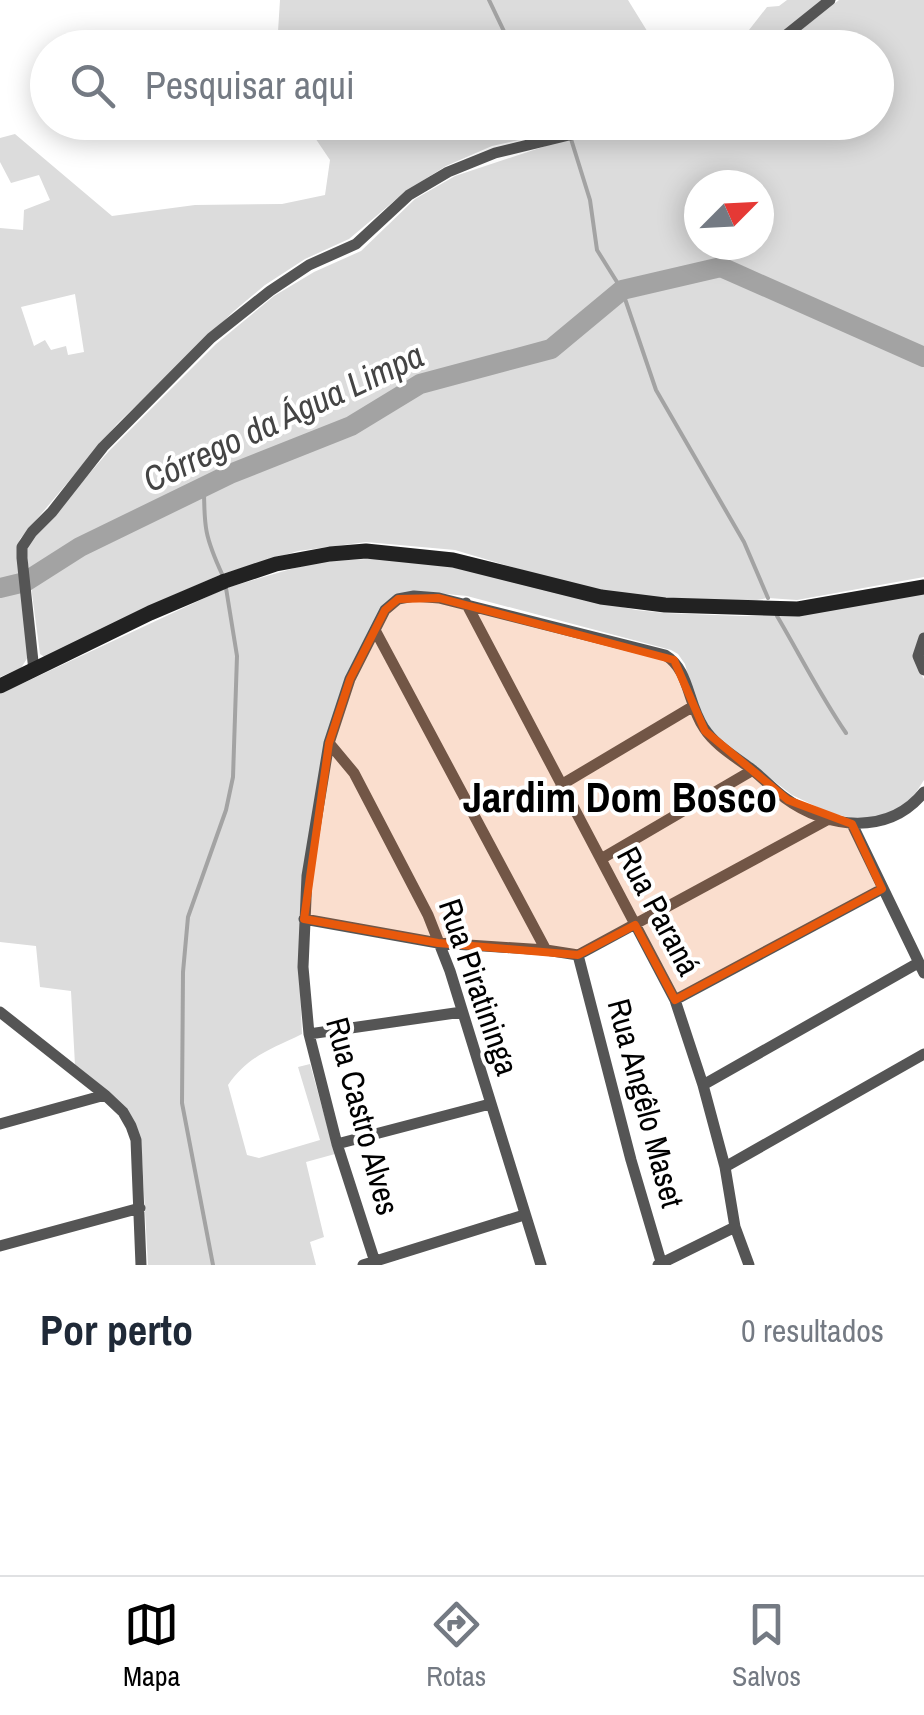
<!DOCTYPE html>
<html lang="pt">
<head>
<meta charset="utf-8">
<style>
	:root { --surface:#fff; --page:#f6f6f7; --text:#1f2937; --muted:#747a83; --line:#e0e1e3; --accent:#000 }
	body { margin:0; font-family:"Archivo Narrow",sans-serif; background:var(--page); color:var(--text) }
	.compass { position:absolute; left:684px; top:170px; width:90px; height:90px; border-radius:50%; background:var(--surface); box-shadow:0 5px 25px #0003; rotate:66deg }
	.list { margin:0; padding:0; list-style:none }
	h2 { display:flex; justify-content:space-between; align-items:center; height:130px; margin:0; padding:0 40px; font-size:42px }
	h2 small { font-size:32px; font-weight:400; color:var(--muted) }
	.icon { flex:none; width:55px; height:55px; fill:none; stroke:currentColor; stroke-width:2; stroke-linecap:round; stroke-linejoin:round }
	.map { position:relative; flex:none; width:924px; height:1265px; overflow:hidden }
	.search { position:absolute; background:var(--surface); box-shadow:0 5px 25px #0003; left:30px; right:30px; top:30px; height:110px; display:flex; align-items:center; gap:25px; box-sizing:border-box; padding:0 35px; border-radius:55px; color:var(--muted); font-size:38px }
	.sheet { height:310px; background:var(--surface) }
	nav { display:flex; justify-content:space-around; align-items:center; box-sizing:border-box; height:140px; border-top:2px solid var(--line); background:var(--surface); font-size:28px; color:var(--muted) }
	nav a { display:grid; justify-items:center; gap:5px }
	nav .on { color:var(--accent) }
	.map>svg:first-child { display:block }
	.green { fill:#dcdcdc; fill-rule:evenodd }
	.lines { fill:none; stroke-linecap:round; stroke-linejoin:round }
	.stream { stroke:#a3a3a3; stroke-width:4 }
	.river { stroke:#a3a3a3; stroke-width:20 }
	.street { stroke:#555; stroke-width:11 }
	.secondary { stroke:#222; stroke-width:15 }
	.marked { fill:#e8590c; fill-opacity:0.2; stroke:#e8590c; stroke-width:8; stroke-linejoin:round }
	.labels { text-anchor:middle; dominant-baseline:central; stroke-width:8; stroke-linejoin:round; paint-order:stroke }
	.street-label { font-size:32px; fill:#000; stroke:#fff }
	.water-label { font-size:35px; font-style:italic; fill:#444; stroke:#fff }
	.district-label { font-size:42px; font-weight:bold; fill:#000; stroke:#fff }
</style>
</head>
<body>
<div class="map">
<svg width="924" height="1265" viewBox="0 0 924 1265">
	<rect width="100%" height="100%" fill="#fff"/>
	<!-- green -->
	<path class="green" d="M280 0H628L657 47H277Z
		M787 0H824L764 47 729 48 749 30 767 7 779 6Z
		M839 0H924V577L797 600 768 598 745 602 635 596 569 584 455 550 366 542 298 551 222 574 144 608 46 658 40 654 26 549 35 536 109 451 216 344 274 296 314 272 361 251 415 199 455 176 564 140 630 130H654L675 123 876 122V48L779 47ZM699 185H759V245H699Z
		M305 123H594L492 146 446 166 406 191 349 239 305 259 265 285 234 311 117 424 20 539 17 550 28 657 21 668 0 677V228L23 230 24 210 50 200 39 175 11 183 0 162V138L15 134 112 216 195 205 282 204 325 195 330 160ZM75 294 84 352 68 355 66 346 51 350 45 340 34 346 21 307Z
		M386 558 418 559 599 602 636 610 665 613 742 616 798 615 924 593V633L918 668 924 679V780L913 797 898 809 876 817 852 818 830 813 792 795 725 743 711 729 696 704 685 664 678 654 671 650 467 596 415 591 383 607 347 673 339 696 299 965 302 1034C270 1050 249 1055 228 1085L247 1155 259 1158 320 1140 298 1067 310 1064 335 1154 306 1162 324 1237 310 1242 316 1265H148L141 1140C131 1105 102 1088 75 1065L71 991 40 987 36 946 0 942V694L226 588 305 565 330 561Z"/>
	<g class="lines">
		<!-- stream -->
		<path class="stream" d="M489 0 512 48
			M571 139 590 200 597 250 622 290 656 390 744 542 768 598
			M204 487C204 527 205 537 222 574
			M777 616C800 655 820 695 846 733
			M213 1265 182 1103 183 972 188 917 226 810 233 777 237 656 226 588"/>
		<!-- river -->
		<path class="river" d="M0 588 25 582 80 547 230 474 351 426 420 384 551 349 622 290 721 267 924 357"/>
		<!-- street -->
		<path class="street" d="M770 48 830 0
			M466 603 675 1000 703 1085 725 1167 735 1227 749 1265
			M375 630 546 950
			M924 638 918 656 924 670
			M34 671 22 558V547L32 532 52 512 103 447 211 338 270 291 309 265 356 244 409 195 448 172 495 153 569 135 640 122
			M329 743 354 773 428 915 450 971 541 1265
			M561 785 692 707
			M852 824 924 973
			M601 859 753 770
			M304 919 438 943 546 950 578 955 827 820
			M578 955 631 1160 662 1265
			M675 1000 882 889
			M0 1012 105 1095 123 1112 131 1126 136 1140 141 1265
			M309 1034 462 1012
			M703 1085 918 963
			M0 1124 105 1095
			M337 1144 490 1104
			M725 1167 924 1054
			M0 1246 140 1208
			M363 1265 524 1215
			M376 1265 337 1144 309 1034 303 967 307 876 329 743 350 679 385 610 398 599 414 596 439 598 665 655C690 670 687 703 704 728 715 745 734 756 750 768 762 777 773 789 785 798 827 829 889 836 924 792
			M658 1265 735 1227"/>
		<!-- secondary -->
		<path class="secondary" d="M0 686 150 613 225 581 276 564 330 554 366 551 453 560 601 597 665 605 798 609 924 587"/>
	</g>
	<!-- marked area -->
	<path class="marked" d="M439 598 674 660 705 731 788 800 852 824 882 889 675 1000 635 925 578 955 438 943 304 919 329 743 350 679 385 610 398 599Z"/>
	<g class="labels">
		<!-- street labels -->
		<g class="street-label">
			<text transform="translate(659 911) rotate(62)">Rua Paraná</text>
			<text transform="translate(479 987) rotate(71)">Rua Piratininga</text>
			<text transform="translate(646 1103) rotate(75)">Rua Angêlo Maset</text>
			<text transform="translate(363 1116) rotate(75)">Rua Castro Alves</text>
		</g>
		<!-- water labels -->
		<g class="water-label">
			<text transform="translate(283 417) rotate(-25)">Córrego da Água Limpa</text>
		</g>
		<!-- district labels -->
		<g class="district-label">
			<text x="620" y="797">Jardim Dom Bosco</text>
		</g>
	</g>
</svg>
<svg class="compass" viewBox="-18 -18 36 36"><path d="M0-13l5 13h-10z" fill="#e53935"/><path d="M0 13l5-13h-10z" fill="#747a83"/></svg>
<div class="search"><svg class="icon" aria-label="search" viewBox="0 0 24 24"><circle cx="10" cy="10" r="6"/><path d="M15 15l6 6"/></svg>Pesquisar aqui</div>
</div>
<section class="sheet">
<h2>Por perto<small>0 resultados</small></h2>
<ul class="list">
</ul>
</section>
<nav>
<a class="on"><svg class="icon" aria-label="map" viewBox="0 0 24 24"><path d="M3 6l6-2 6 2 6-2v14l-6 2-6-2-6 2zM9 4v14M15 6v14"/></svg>Mapa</a>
<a><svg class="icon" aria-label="directions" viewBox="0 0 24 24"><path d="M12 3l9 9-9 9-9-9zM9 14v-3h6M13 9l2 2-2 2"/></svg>Rotas</a>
<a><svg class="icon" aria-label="saved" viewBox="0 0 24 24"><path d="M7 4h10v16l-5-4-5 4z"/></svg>Salvos</a>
</nav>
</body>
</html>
